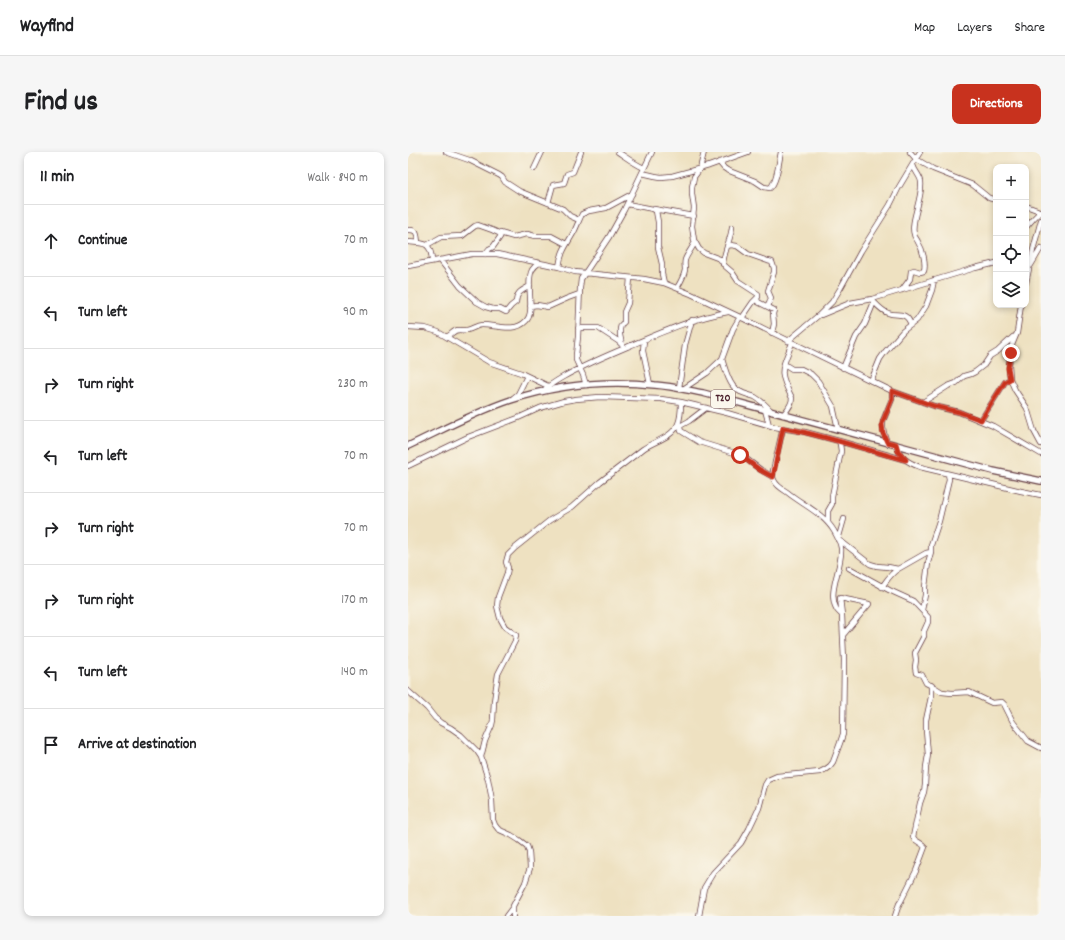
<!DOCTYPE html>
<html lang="en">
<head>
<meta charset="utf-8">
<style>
	:root { --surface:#fff; --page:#f6f6f6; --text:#202124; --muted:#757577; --line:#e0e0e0; --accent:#c8321e }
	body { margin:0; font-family:Dekko,sans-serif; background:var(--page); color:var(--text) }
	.controls { position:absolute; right:12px; top:12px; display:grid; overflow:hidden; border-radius:8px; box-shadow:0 2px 6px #0003 }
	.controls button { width:36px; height:36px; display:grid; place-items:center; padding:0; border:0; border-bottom:1px solid var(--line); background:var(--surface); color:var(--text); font:20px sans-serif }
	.stop { position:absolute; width:12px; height:12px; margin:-9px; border:3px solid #c8321e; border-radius:50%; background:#fff }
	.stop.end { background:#c8321e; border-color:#fff; box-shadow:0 1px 4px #0008 }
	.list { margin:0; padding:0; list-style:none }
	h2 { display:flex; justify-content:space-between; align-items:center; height:52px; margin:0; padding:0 16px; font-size:17px }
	h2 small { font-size:13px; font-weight:400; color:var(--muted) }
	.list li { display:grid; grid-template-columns:26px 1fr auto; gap:12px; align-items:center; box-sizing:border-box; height:72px; padding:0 16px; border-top:1px solid var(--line) }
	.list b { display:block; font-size:15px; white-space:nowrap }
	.list em { font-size:13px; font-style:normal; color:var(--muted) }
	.icon { flex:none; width:22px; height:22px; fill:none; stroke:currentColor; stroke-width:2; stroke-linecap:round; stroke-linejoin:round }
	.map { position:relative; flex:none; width:633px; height:764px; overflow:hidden; border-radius:8px }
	header { display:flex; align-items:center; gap:24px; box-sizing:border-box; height:56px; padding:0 20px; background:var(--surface); border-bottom:1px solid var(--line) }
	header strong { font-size:19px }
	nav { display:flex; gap:22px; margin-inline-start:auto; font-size:14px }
	.intro { display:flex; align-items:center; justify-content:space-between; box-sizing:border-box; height:96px; padding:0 24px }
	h1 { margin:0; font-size:28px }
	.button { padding:10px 18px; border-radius:8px; background:var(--accent); color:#fff; font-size:14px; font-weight:700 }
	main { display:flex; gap:24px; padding:0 24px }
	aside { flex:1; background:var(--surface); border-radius:8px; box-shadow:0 2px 6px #0003 }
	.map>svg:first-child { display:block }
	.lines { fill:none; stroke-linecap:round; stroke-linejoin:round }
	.minor-casing { stroke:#633c42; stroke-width:6 }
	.major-casing { stroke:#633c42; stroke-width:8 }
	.minor { stroke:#fff; stroke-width:4.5 }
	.major { stroke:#fff; stroke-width:5.5 }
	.route { stroke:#c8321e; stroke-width:5 }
	.labels { text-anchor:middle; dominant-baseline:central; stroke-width:3; stroke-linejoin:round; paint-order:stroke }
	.shield { fill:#fbf7ec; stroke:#7f6065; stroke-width:1 }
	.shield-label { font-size:11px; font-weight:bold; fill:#4a1f2b }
</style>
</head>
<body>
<header>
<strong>Wayfind</strong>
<nav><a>Map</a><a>Layers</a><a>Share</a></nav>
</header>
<div class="intro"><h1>Find us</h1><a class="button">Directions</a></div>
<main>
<aside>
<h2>11 min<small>Walk · 840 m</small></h2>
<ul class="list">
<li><svg class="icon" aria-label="ahead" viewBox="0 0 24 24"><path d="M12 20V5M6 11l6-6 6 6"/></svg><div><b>Continue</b></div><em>70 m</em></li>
<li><svg class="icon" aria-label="left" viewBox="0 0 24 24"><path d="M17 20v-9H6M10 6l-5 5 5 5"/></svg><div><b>Turn left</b></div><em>90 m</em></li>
<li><svg class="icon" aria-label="right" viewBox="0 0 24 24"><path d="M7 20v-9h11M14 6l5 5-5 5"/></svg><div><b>Turn right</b></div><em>230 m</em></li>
<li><svg class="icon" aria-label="left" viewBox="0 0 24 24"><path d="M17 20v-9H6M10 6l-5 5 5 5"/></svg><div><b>Turn left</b></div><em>70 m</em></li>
<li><svg class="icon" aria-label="right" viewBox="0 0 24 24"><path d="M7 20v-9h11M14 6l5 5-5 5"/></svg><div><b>Turn right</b></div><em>70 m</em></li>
<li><svg class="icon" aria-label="right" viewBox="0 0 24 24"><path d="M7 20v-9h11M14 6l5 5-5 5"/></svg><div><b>Turn right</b></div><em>170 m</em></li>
<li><svg class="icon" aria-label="left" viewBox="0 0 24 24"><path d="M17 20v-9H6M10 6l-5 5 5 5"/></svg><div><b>Turn left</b></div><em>140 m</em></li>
<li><svg class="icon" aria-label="arrive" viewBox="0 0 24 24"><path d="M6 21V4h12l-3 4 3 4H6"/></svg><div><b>Arrive at destination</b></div></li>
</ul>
</aside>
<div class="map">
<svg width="633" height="764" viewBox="0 0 633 764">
	<rect width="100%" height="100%" fill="#fbf7ec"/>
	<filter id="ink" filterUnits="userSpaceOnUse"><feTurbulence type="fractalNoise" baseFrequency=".025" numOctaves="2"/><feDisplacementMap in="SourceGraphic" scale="8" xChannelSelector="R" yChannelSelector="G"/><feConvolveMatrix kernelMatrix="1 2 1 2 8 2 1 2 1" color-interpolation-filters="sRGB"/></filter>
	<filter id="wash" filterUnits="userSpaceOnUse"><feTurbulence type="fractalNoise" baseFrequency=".012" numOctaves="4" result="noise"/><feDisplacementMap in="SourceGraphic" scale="16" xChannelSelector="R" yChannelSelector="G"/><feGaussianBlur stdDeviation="0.9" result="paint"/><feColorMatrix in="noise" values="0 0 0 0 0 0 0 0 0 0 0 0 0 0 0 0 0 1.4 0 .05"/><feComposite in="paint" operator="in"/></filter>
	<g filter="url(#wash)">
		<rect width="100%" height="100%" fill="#eee1c1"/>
	</g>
	<g filter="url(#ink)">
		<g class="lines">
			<!-- minor casing -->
			<g class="minor-casing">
				<path id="minor" d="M38 0 61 8 91 23 94 25 97 30 111 39 155 57 162 64 171 68
					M210 0C219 6 227 12 236 16
					M296 0 292 17 286 25 284 35V42L286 56 284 74 286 88 291 97 296 101 312 107 317 114 324 120 330 129 350 142V145L345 150 334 166
					M502 0 508 7 525 17 565 33 581 46 588 48
					M311 10 316 16 319 18 347 29 356 35 362 36C369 30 371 9 373 0
					M126 17 134 0
					M234 21 247 24 253 25 264 24 301 14 340 0
					M140 51 145 33 156 31 159 22 165 20 173 0
					M219 52 245 57 248 59 250 70V95L254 112V122L256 131
					M618 54 629 58 633 61
					M246 57 286 64
					M618 75 625 67 633 59
					M0 78C10 77 9 83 10 91
					M92 81 106 85 119 82 127 84H143L158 92
					M0 90C17 91 23 90 24 109
					M19 93 33 85 54 84 67 74 70 73 84 78 93 82 92 85 85 95 81 97 77 102
					M319 94 323 93 329 94 340 102 360 109 364 110 366 116V120L360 139 363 146 360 155
					M32 108 52 134 69 150 78 155 85 157H92L98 160 103 154 108 150C109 140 113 139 122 134
					M315 112C316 99 323 87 324 75
					M623 113 633 96
					M0 114 64 102H89L151 115 167 120 236 127 256 131 283 142 332 165 484 239 526 254 551 260 585 274 633 302
					M151 115C153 99 158 94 166 80 169 74 171 68 174 62L181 59 198 56 224 42
					M618 131 625 98 633 68
					M269 136C272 131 276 124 277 118 277 114 276 112 277 108 279 102 284 97 287 90
					M494 138 502 127 503 119 506 118 512 120 516 119C518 111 515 98 510 90 509 87 506 85 506 82 502 69 515 46 513 30 513 25 507 20 505 13
					M349 147 350 150 366 158 365 162 366 172 364 181
					M465 149C469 153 474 159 480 161 490 165 498 158 503 173
					M613 153 609 181 604 193 601 212 602 227 607 238 619 256 626 279 633 292
					M122 154 129 153 140 155 160 146 171 142
					M413 163 442 151 464 147 567 116 588 111
					M0 175 17 176 30 180 81 210 113 221 140 234
					M170 176H190L210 189 213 192
					M40 184C42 183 45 180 47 179 50 177 56 179 59 178 65 177 68 173 74 173 88 173 107 181 118 169 128 160 117 132 124 118 126 115 128 113 131 111
					M236 188 235 199 242 232
					M380 189 411 163 424 150 432 137 453 99 482 53 491 35 512 0
					M214 193 212 183V177L213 173 216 170V160L220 151 222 126
					M314 207C317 216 319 226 325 234 330 241 339 242 347 245 354 249 359 254 364 260
					M376 212 384 217H393L403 222 410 229 425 254 430 277
					M435 216 448 185 457 172 466 150
					M463 229 472 207 477 200 495 179 509 168 518 154 524 138 526 128
					M178 233 175 223 168 208V203L170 185 172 136 173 127 201 85 216 58 244 0
					M271 236 277 193 284 168
					M275 237 299 221 314 207 325 177 332 165
					M135 239C141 233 148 229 155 225 176 213 198 204 219 195 252 181 285 166 320 160
					M104 247 110 242 119 224
					M515 250 540 234 548 231 556 224 563 222 567 220 576 213 582 204 590 199 605 185
					M357 258 361 273
					M375 263C379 258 384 253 384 246 370 219 373 219 384 191
					M573 268 597 230 602 227
					M271 272 273 279 291 290 333 303 353 318 365 325
					M272 274 281 269 298 256
					M479 290C476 283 474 277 475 269L484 247V239
					M488 292C492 306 499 310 512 315L613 339 633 343
					M0 314 60 285 110 266 132 256 156 249 168 247 192 245 253 247 273 250 319 261 367 275 397 280 431 289 498 308
					M436 367 430 388 434 390 462 412 469 414 480 415 490 417 518 401 523 400V393L531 369 541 327 540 322
					M420 371V359L424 352V344L433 299 432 292 431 289
					M441 416 481 438 505 449 520 465V470L516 479V484L507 501 508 508 507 515 508 521 514 523 518 531 526 535 534 540 544 541 561 540 584 551 594 550 596 552 605 570 620 589 633 596
					M474 435C479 428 483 421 490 417
					M514 458 517 443V435L520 411 523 400
					M434 463 432 446 461 452 435 483
					M0 539 19 556 27 566 33 571 43 576 53 583 69 599 73 605 80 627 84 648 85 668 87 673 90 677 94 679 103 683 111 688 119 694 121 700 122 716 117 731 105 754V764
					M73 605 77 589 84 573 85 568 86 549 90 522 107 489 108 483 97 475 92 466 89 454 90 445 99 421 100 416 98 410 100 403 107 396 142 368 164 355 192 330 235 297C246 289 264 286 270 272 273 265 273 257 273 250
					M98 764 104 756
					M291 764 296 736 305 721 333 691 341 677 351 656 357 633 360 628 369 624 412 620 418 617 422 614 425 610 432 591 435 582 436 508 434 463C432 461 429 459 428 456 419 439 435 414 433 396 432 390 429 384 426 379 415 361 395 353 379 340 374 337 368 333 366 328 364 324 365 322 365 319L375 276
					M487 764 491 752 493 749 508 719 517 695C514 690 507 690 505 685L512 651 516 640 517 633 518 615 520 603 518 578V568L523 545V533"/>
			</g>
			<!-- major casing -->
			<g class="major-casing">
				<path id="major" d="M0 294C34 278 67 260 103 248 149 233 199 228 247 233 263 234 279 238 295 241L585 319 633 329"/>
			</g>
			<!-- minor -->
			<use href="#minor" class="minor"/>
			<!-- major -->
			<use href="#major" class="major"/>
		</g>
	</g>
	<g class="lines" filter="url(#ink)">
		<!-- route -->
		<path class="route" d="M332 303 352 318 365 325 375 276C417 283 457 298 498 308L490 299 488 292 479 290 475 281 474 272 475 269 484 247V239L526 254 551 260 573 268 597 230 602 227 600 216 603 201"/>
	</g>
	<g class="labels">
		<!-- shield labels -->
		<rect class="shield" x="303" y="238" width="24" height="18" rx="3"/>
		<g class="shield-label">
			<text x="315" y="247">T20</text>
		</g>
	</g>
</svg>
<div class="controls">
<button>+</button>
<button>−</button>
<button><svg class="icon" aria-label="locate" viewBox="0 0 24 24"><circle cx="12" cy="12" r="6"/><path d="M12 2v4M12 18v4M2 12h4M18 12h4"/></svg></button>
<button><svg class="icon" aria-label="layers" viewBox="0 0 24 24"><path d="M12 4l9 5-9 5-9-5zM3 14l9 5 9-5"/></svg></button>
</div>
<div class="stop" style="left:332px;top:303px"></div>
<div class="stop end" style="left:603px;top:201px"></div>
</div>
</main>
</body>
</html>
